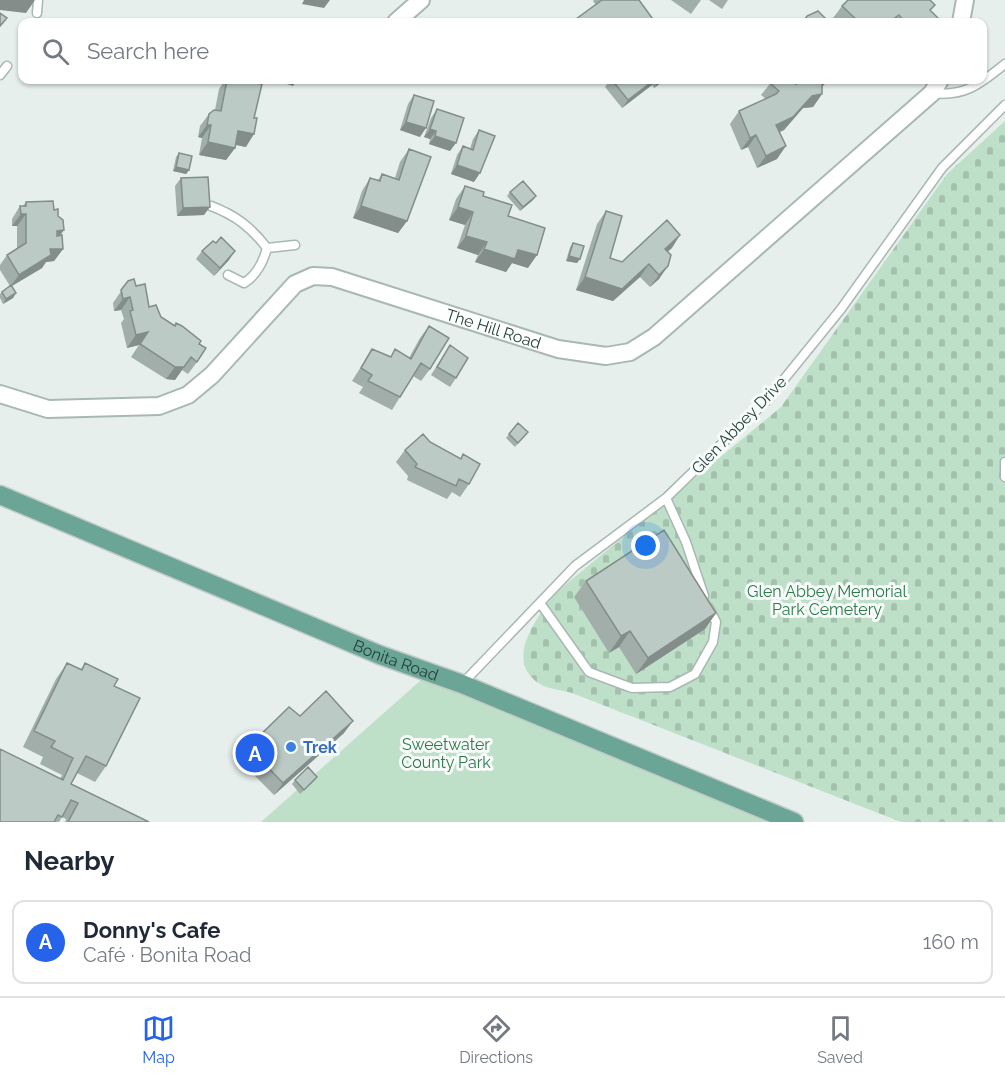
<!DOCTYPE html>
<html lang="en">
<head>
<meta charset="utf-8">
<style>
	:root { --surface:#fff; --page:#f2f2f3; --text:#1f2937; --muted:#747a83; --line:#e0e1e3; --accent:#2563eb }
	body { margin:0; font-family:Raleway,sans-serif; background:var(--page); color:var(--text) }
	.you { position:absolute; left:646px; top:546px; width:21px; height:21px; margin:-15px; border:4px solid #fff; border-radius:50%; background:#1a73e8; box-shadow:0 0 0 9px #1a73e833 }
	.badge { display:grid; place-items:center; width:39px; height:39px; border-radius:50%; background:var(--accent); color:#fff; font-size:20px; font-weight:700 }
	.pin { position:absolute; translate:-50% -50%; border:3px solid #fff; box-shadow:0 2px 6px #0006 }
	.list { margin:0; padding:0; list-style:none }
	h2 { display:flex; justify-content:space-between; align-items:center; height:78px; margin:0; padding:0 24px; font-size:26px }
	h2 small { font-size:20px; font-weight:400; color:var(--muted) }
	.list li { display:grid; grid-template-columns:39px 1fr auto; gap:18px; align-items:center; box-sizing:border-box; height:84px; margin:0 12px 12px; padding:0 12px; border:2px solid var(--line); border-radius:12px }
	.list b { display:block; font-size:22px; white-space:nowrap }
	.list p { margin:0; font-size:20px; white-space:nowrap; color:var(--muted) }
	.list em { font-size:20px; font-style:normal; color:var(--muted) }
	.icon { flex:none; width:33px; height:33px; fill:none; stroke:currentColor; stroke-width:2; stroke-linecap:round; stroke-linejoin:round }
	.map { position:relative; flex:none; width:1005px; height:822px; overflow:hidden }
	.search { position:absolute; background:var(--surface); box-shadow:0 2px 4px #0004; left:18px; right:18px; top:18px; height:66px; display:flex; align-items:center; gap:15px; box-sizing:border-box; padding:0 21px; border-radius:12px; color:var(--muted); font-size:22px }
	.sheet { height:174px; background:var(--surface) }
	nav { display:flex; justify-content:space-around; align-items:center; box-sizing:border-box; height:84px; border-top:2px solid var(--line); background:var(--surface); font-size:16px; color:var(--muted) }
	nav a { display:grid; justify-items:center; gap:3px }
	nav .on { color:var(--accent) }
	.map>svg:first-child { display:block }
	.cemetery { fill:url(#cemetery-stones) }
	.park { fill:#bfe0c8 }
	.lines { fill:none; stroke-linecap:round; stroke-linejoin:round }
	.service-casing { stroke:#a8b8b2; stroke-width:11 }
	.minor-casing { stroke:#a8b8b2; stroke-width:20 }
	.primary-casing { stroke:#c2cac8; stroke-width:21 }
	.service { stroke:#fff; stroke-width:8 }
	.minor { stroke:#fff; stroke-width:16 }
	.primary { stroke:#6aa596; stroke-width:18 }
	.wall { fill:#a1aea9 }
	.shaded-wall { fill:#838d89 }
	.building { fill:#bbcac4; stroke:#838d89; stroke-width:1.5 }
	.shop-dot { fill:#3f7fe0; stroke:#f7fbf9; stroke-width:2 }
	.labels { text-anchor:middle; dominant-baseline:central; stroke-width:6; stroke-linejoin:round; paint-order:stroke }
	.street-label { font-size:16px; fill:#24423a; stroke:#f7fbf9 }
	.park-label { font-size:16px; fill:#2d7a4b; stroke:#f7fbf9 }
	.shop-label { font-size:16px; font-weight:bold; fill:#366cbe; stroke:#f7fbf9; text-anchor:start }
</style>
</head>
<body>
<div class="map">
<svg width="1005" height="822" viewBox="0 0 1005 822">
	<defs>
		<pattern id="cemetery-stones" width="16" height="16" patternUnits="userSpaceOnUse" patternTransform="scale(1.5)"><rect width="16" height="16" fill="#bfe0c8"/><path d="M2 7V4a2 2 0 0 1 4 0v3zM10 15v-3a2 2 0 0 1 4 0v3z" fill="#a4c1ad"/></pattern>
	</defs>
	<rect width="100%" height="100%" fill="#e6efeb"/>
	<!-- cemetery -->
	<path class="cemetery" d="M1005 121V822H901L572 693C562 690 548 689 540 684 503 661 537 618 554 594L781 407 947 174Z"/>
	<!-- park -->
	<path class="park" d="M430 672 793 822H261Z"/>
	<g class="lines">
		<!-- service casing -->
		<g class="service-casing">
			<path id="service" d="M37 13 38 0
				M0 75 7 66
				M932 93C965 97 980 84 1005 64
				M211 206C235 215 251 227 267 248 263 263 257 275 244 283L228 275
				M267 248 295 245
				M1005 462V477
				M666 498 686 542 704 596
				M540 603 589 672 632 688 670 687 695 674 713 642 716 622 709 608
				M462 684 575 566 666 498 768 399 841 309 942 168 1005 105"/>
		</g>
		<!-- minor casing -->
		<g class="minor-casing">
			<g id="minor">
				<path d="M396 22 421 0"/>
				<path d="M961 22 965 0"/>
				<path id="s1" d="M0 394 48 409 159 406 188 395 212 375 295 284 313 276 332 277 558 349 606 356 630 352 654 337 932 93 940 80"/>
			</g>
		</g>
		<!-- primary casing -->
		<g class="primary-casing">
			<g id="primary">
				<path id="s2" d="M0 495 380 655 462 684 794 822"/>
			</g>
		</g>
		<!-- service -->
		<use href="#service" class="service"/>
		<!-- minor -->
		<use href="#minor" class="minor"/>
		<!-- primary -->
		<use href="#primary" class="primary"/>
	</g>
	<!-- wall -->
	<path class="wall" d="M594 0H639L596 5 593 1Z
		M671 0H701L691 14Z
		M709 0H728L722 9Z
		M842 6 931 11 935 22H837L833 18Z
		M225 80H241L246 147 235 145V148L226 160 199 155 202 138 198 137 200 126 209 114 215 110 219 89Z
		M610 80H665L654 88 652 85 622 108 605 87Z
		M773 80H828L822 87V94L813 107 803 108 784 130 779 132 777 159 757 168 748 147 741 150 730 124 739 111 766 99 761 95Z
		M414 95 420 137 400 130 408 104Z
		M437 109 450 151 429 144 430 139 424 137 431 118Z
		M479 130 474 182 451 174 457 155 463 146 470 149 473 139Z
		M409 149 407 221 398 233 353 218 362 191 370 178 378 180 382 174 395 178 400 162Z
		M179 153 189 170 186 174 173 171 176 157Z
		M181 178 204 215 177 216 175 186Z
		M465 186 483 196 508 216 528 268 512 263 506 272 475 262 478 255 457 248 465 225 449 220 456 199Z
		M510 192 536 196 533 200 520 211 507 196Z
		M26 202 54 210 63 249 54 261 46 262 42 268 12 286 16 293 13 298 3 304 0 298V294L2 292 10 286 0 270V265L7 255 17 248V226H12V219L20 206H23Z
		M606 211 610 258 622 262 672 248 668 251 659 279 650 287 640 277 613 301 576 290 597 224Z
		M573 243 577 263 566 261 570 247Z
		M202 251 229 260 214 276 196 259Z
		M128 281 136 286 149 307 161 317 199 344 197 362 188 374 182 370 175 380 166 379 131 357 139 345 127 348 121 323 124 319 121 310 114 311 113 303Z
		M429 326 430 369 421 381 413 376 392 410 359 393 363 387 352 381 372 349 390 356 409 358 420 338Z
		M450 345 456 378 450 387 431 375Z
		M528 432 515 447 506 438 509 434Z
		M430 442 460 459 463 454 469 484 460 497 452 492 447 499 407 480 408 476 396 462 405 450Z
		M586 581 716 613 705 629 636 674 619 647 609 653 574 597Z
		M67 663 81 669 85 663 114 686 106 766 95 782 77 773 71 784 149 822H65L66 819 62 817 59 822H0L60 779 62 775 40 764 43 757 23 747 56 679Z
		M300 716 344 733 274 795 239 760 248 747Z
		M317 777 314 781 300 794 292 784 295 780Z"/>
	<!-- shaded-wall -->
	<path class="shaded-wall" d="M0 0H35L26 13 0 10Z
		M304 0H330L324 8 302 4Z
		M275 80H297L293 86Z
		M654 80H656L652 85 622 108 628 100Z
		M660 80H665L654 88Z
		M826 80H828L814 96 822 94 813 107 803 108 784 130 767 138 776 125 812 96Z
		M406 122 426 128 420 137 400 130Z
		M207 125H211L202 138 198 137Z
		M430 129 436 131 430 139 424 137Z
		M238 131 254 134 246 147 229 143Z
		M756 135 748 147 741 150 750 138Z
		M435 136 456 143 450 151 429 144Z
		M208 142 235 148 226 160 199 155Z
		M786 146 777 159 757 168 766 156Z
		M457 165 480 173 474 182 451 174Z
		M176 167 189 170 186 174 173 171Z
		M536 196 533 200 520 211 523 207Z
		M361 206 407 221 398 233 353 218Z
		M210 207 204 215 177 216 183 208Z
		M458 207 473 212 465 225 449 220Z
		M21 214H26L17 226H12Z
		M64 230 55 243 57 231Z
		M680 235 672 248 657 261 665 249Z
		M466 236 487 242 478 255 457 248Z
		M50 249H63L54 261 46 262 42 268 10 287 19 275Z
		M484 249 518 250 537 255 528 268 512 263 506 272 475 262Z
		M235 251 229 260 214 276 220 268Z
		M569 256 580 259 577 263 566 261Z
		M649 264 640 277 613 301 576 290 585 277Z
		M668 266 659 279 650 287 659 275Z
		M16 293 13 298 3 304 6 299Z
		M130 297 121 310 114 311 123 299Z
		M148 332 139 345 127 348 136 335Z
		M175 367H184L175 380 166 379Z
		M716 613 705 629 636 674 648 658Z
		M630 631 619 647 609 653 621 636Z
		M353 721 344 733 274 795 283 783Z"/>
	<!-- building -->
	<path class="building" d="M602 0H639L655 22H572Z
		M848 0H930L935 5 930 10 938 18 935 22H905L899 15 889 22H859L842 6Z
		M818 11 829 22H803L807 16Z
		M0 13 7 18 0 26Z
		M567 19 570 22H562Z
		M227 80H241L262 84 254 118H257L254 134 238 131 235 148 208 142 211 125H207L209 114 214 110 221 111Z
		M612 80H654L628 100Z
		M773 80H790L796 84V80H826L822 84V94L812 96 793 117 776 125 786 146 766 156 756 135 750 138 739 111 776 94 779 91 770 83Z
		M414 95 434 101 426 128 406 122Z
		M437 109 464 118 456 143 435 136 436 131 430 129Z
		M479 130 495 136 480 173 457 165 463 146 473 150Z
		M409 149 431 157 407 221 361 206 370 178 380 181 382 174 399 180Z
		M179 153 192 156 189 170 176 167Z
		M208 177 210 207 183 208 181 178Z
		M523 181 536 196 523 207 510 192Z
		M465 186 484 192 483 196 512 205 508 216 545 228 537 255 518 250 515 259 484 249 487 242 466 236 473 212 458 207Z
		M53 201 54 210 58 209V216L63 220 64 230 57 231V236L62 235 63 249H50L51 255 19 275 7 255 26 243V214H21L20 206H26V202Z
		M606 211 622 216 610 258 622 262 667 220 680 235 665 249 671 255 668 266 659 275 649 264 622 289 585 277Z
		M221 237 235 251 220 268 202 251 213 241 216 243Z
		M573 243 584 246 580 259 569 256Z
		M134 279 136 286 145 284 149 307 156 305 161 317 175 326 176 323 182 326 201 341 199 344 206 348 197 362 191 357 184 367H175L140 344 148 332 136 335 130 311 133 310 130 297 123 299 121 290 128 281Z
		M11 285 16 293 6 299 2 292Z
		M429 326 449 338 430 369 421 363 400 397 368 381 372 375 361 368 372 349 391 357 395 349 411 359Z
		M450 345 468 358 456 378 437 367Z
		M518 423 528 432 518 443 509 434Z
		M423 434 430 442 461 459 463 454 480 464 469 484 459 479 456 486 415 467 417 464 405 450Z
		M664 530 716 613 648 658 630 631 621 636 586 581Z
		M67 663 82 670 85 663 118 679 114 686 140 698 106 766 86 756 71 784 149 822H68L78 803 71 800 62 817 58 815 54 822H0V749L63 780 73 758 51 747 55 741 34 731Z
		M326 691 353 721 283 783 248 747 289 707 300 716Z
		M308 767 317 777 304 790 295 780Z"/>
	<!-- markers -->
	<circle class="shop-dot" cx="291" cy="747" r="6"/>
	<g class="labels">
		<!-- street labels -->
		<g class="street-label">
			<text stroke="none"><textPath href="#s1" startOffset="555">The Hill Road</textPath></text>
			<text transform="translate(739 425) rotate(-46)">Glen Abbey Drive</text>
			<text stroke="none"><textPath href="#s2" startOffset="429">Bonita Road</textPath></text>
		</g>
		<!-- park labels -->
		<g class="park-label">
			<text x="827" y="591">Glen Abbey Memorial<tspan x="827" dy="18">Park Cemetery</tspan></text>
			<text x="446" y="744">Sweetwater<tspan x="446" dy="18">County Park</tspan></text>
		</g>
		<!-- shop labels -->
		<g class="shop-label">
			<text x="303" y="747">Trek</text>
		</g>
	</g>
</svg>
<div class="you"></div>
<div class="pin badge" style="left:255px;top:753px">A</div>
<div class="search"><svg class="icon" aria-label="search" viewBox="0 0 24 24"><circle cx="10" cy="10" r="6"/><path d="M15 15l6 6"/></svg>Search here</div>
</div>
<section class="sheet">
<h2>Nearby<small></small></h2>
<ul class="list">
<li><span class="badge">A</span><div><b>Donny's Cafe</b><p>Café · Bonita Road</p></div><em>160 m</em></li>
</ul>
</section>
<nav>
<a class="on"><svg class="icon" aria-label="map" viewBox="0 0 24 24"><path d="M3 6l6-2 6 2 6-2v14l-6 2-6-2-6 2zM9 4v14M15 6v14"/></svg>Map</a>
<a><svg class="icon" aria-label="directions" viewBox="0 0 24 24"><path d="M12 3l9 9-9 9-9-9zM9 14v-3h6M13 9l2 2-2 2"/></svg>Directions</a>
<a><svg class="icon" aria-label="saved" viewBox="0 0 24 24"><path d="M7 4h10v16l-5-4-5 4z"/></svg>Saved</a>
</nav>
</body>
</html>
